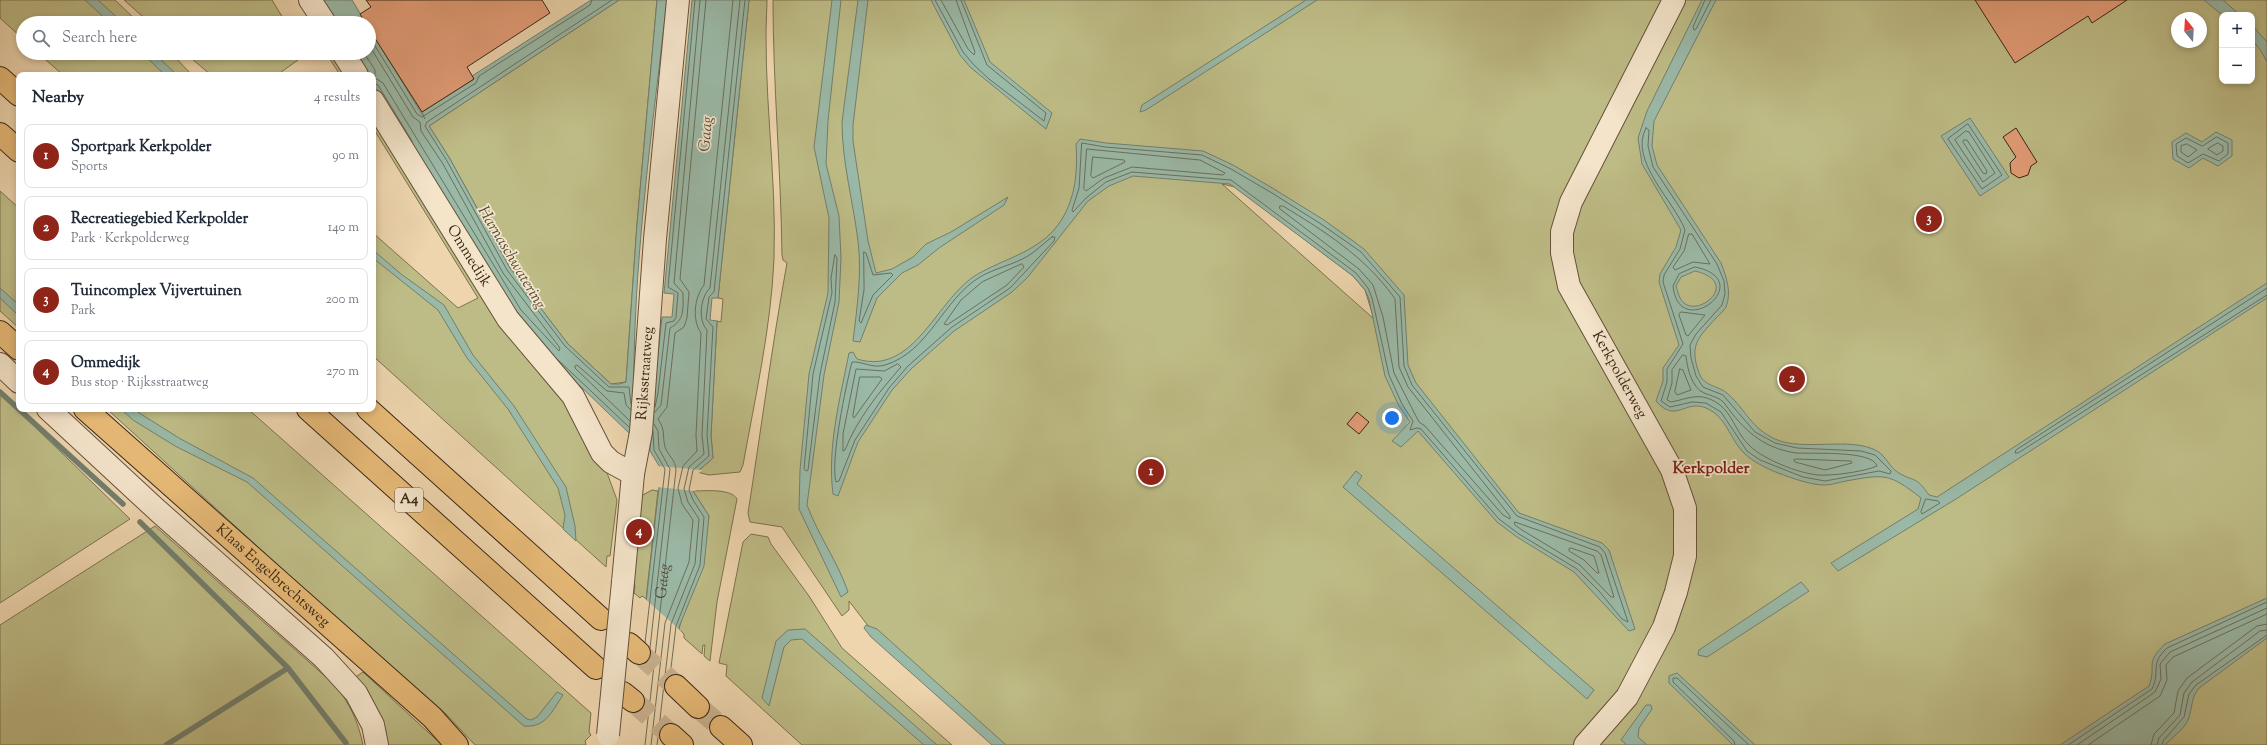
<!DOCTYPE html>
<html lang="en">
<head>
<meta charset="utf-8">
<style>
	:root { --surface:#fff; --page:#f6f6f7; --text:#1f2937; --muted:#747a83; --line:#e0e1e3; --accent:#8f2418 }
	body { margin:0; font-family:"Sorts Mill Goudy",serif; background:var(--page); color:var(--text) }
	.controls { position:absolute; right:12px; top:12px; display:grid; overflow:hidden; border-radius:8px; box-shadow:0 2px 6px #0003 }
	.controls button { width:36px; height:36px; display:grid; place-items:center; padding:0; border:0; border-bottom:1px solid var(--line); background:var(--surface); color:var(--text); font:20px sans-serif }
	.compass { position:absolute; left:2171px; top:12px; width:36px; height:36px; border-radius:50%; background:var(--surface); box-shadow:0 2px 6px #0003; rotate:342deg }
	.you { position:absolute; left:1392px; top:418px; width:14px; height:14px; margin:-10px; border:3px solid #fff; border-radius:50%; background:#1a73e8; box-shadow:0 0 0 6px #1a73e833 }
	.badge { display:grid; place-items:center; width:26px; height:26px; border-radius:50%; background:var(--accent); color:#fff; font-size:13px; font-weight:700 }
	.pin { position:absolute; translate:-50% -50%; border:2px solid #fff; box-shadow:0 1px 4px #0006 }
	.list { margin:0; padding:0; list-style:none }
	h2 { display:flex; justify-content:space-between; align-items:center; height:52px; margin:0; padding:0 16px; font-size:17px }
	h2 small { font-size:13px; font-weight:400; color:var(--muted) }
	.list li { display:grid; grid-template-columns:26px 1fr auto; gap:12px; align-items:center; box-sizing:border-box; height:64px; margin:0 8px 8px; padding:0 8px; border:1px solid var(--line); border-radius:8px }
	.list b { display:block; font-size:15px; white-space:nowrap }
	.list p { margin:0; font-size:13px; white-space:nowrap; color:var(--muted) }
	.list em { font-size:13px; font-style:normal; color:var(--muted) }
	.icon { flex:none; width:22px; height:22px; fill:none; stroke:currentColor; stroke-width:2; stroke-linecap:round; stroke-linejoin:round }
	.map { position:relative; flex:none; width:2267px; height:745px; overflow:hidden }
	.search { position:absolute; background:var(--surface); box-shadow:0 2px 6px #0003; left:16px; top:16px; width:360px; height:44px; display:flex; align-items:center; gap:10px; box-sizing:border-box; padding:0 14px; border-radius:22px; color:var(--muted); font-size:15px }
	.panel { position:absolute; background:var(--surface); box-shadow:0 2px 6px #0003; left:16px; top:72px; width:360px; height:340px; border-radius:8px }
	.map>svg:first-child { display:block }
	.green { fill:#bebc86; stroke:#7c724e; fill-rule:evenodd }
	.water { fill:#9ab9a7; stroke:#737f6d; fill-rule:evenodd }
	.pier { fill:#eed5ae }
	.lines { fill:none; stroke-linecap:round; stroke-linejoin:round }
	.shore { stroke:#6a705e; stroke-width:1 }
	.stream { stroke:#737f6d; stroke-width:5.5 }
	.building { fill:#e39d77; stroke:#392715 }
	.highway-tunnel { stroke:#cab28f; stroke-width:22; stroke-dasharray:22 11; stroke-linecap:butt }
	.minor-casing { stroke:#66523b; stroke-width:24 }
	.major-casing { stroke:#392715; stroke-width:24 }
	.highway-casing { stroke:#392715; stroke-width:24 }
	.minor { stroke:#f4e4ca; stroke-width:22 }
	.major { stroke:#e7ba77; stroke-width:22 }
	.highway { stroke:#e7ba77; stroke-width:22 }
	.minor-bridge-casing { stroke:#66523b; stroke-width:24; stroke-linecap:butt }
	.minor-bridge { stroke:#f4e4ca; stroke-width:22 }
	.labels { text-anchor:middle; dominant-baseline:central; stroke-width:3.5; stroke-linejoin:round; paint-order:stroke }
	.shield { fill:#f4e4ca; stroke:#71604b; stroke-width:1 }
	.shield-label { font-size:14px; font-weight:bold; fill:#392715 }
	.street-label { font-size:15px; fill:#392715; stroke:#f4e4ca }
	.water-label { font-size:16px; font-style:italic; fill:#514c3a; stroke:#f4e4ca }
	.neighbourhood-label { font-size:16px; font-weight:bold; fill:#7a1f14; stroke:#f4e4ca }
</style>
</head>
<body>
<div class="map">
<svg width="2267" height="745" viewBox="0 0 2267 745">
	<rect width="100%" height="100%" fill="#eed5ae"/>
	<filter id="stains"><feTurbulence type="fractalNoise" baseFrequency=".005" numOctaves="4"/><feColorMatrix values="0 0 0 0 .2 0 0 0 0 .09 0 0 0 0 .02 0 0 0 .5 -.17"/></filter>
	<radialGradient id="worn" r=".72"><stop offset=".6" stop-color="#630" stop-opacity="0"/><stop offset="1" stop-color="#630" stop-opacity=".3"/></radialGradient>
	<!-- green -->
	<path class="green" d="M0 0H115L139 23H23V39L0 18Z
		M124 0H272L286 23H150Z
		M619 0H657L637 224 626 382 611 384 568 344 510 268 450 159 429 126Z
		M749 0H767C762 87 777 173 774 259 771 328 755 398 743 465L740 472 709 475 697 472 713 458 711 435 717 321 721 322 723 299 718 298Z
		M773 0H2267V745H1002L869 627 849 601V610L842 616 782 527 750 522 748 513C761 430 772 345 787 263L783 260 782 255C781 170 773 85 773 0ZM2222 15H2252V81H2222ZM2177 18H2201V42H2177ZM1222 184 1235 187 1353 276 1365 290 1374 319Z
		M38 53H171L192 75H63Z
		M185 53H304L305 55 277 75H211Z
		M326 53H339L352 75H340Z
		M373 108 569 399 606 470 617 500 610 556H607L606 567 373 356V233L458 308 478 298 373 128Z
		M0 191 19 208V328L0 311Z
		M0 393 130 519 0 603Z
		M107 409H248L591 713 589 732 591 735 585 741 586 745H475L446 714 338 620Z
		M652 490 658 491 646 599 642 596 640 598 634 593 635 585H632L641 496Z
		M693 491C704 491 731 488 737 499L717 602 710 661 704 656 705 645H703L702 654 684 638V634L679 629 709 516Z
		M155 526 335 685C350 704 358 721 363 745H0V625Z
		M751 534 768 537 771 544 809 596 842 648 952 745H802L726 676 727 665 719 663 743 542Z
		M363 672 442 745H385L354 678Z"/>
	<!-- water -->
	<path class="water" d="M85 0H98L123 23H110Z
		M322 0H352L366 23H336Z
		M591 0H619L429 126 450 159 510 268 568 344 611 384H619L626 382 637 224 657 0H667C652 133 632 268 634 402L654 393 662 317H672L674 294 664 293 692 0H749L718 298H712L710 320 717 321 711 435 713 458 697 472 693 491 709 516 704 566 679 627 666 745H630L661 469 650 451V432L632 431 629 433 552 359 514 316 373 85V75H367L354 53H369V28L425 119 422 112 474 79 472 76Z
		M832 0H841L828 121 826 164 839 216 841 258 839 302 824 375 807 505C818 535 838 562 848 592L841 597 799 509 800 470 809 374 828 293 829 218 814 147Z
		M858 0H868L853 125V141L868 241 876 273 892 269 913 257 926 244 951 232 1008 197 1004 205 939 248 918 265 902 273 877 298 860 342 853 341C857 308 862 274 858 241 853 201 842 162 842 122Z
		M931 0H964L990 62 1052 113 1046 129 970 67 960 55Z
		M1306 0H1317L1146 110 1140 112 1142 105Z
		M1702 0H1716L1654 121 1652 146 1657 165 1721 263C1726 276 1732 292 1726 307 1724 311 1719 315 1716 318 1698 338 1689 345 1699 373 1704 387 1718 385 1728 394 1746 410 1751 428 1775 439 1803 452 1851 436 1877 451 1886 456 1890 468 1899 473 1916 483 1915 475 1929 495L1937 497 2267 283V298L1956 499 1838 571 1831 563 1918 509 1921 498C1889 473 1885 474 1846 481 1839 482 1832 485 1825 485 1810 485 1792 478 1778 473 1766 468 1753 462 1744 453 1729 438 1727 417 1706 408 1685 399 1676 424 1656 401L1663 381V368L1679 345 1659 282 1660 274 1676 247 1681 230 1642 164 1638 138 1647 111ZM1695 271C1741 282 1700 317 1684 303 1679 299 1678 292 1676 286L1681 277Z
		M2204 0H2223L2240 15H2222Z
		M2252 25 2267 42V62L2261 51 2252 40Z
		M142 53H154L177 75H165Z
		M1970 118 2009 177 1980 196 1941 136Z
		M2216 132 2232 140V156L2218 166 2203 158 2189 168 2173 159 2172 142 2186 133 2202 142Z
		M1080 139 1106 143 1203 151 1233 165 1274 189 1324 220 1364 249 1404 295 1408 365 1416 383 1519 513 1602 543 1609 550 1635 629 1629 631 1574 572 1517 537 1497 522 1418 431 1401 447 1392 441 1410 422 1399 406 1385 376 1369 299 1365 290 1353 276 1230 184 1133 176 1109 186 1088 201 1027 278 1012 292 954 331 911 369 892 390 858 442 838 496 833 494C827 447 840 399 849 353L853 352 857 359C915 377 937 297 978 274 1004 259 1033 253 1054 230 1075 205 1078 175 1076 144Z
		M373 250 401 274 444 305 473 355 514 406 566 487 575 526 576 541 563 529 565 515 558 488 508 409 467 358 438 310 373 258Z
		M0 288 19 305V316L0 298Z
		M121 409H133L179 438 253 478 527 719 531 720 537 717 557 692 563 695C552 711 546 728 524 726L247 482 175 446 133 420Z
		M1356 471 1362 476 1357 484 1594 690 1587 699 1343 487Z
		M1801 582 1809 591 1707 657 1698 655 1699 650Z
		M2267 598V638L2199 688C2190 699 2193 708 2188 720 2183 730 2173 737 2165 745H2060L2149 686C2157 665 2144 664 2165 644Z
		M866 625 877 629 1006 745H992L871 637 864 628Z
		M805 629 937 745H924L802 639 791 640 784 647 769 706 762 698 776 641 788 630Z
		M1677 673 1755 745H1733L1669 683V676Z
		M1646 705H1651L1652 709 1639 728 1638 737 1647 745H1627L1621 740Z"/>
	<!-- pier -->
	<path class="pier" d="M657 466 702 470 699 473 695 491 657 487 659 469Z
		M644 598 681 631 668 745H628Z"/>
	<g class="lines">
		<!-- shore -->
		<g class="shore">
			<path d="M612 0 427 122 425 126 447 161 507 270 565 346 609 387H629L631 404"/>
			<path d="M935 0 963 52 973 64 989 79 1044 121 1046 113 987 65 961 0"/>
			<path d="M941 0 968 49 974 55 975 52 956 0"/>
			<path d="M1705 0 1693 27 1694 30 1696 29 1711 0"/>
			<path d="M369 36 417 114 422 117 476 83 479 76 590 5 592 0"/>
			<path d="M364 53 375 70V78L383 83 521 310 559 351 560 348 503 273 443 164 421 131 420 122 413 117 369 45"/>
			<path d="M373 83 378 85 412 141"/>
			<path d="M1968 124 2002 175 1982 189 1948 139Z"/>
			<path d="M1646 128 1649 130 1648 146 1653 167 1717 264 1724 281 1725 294 1722 305 1696 334 1690 345 1691 358 1696 376 1703 387 1723 395 1755 432 1775 443 1797 448 1861 451 1875 455 1891 471 1890 474 1879 471 1825 481 1803 477 1760 460 1747 451 1721 412 1706 403 1692 402 1670 407 1661 401 1667 382V369L1683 344 1663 282 1664 275 1680 249 1685 230C1675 202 1628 160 1646 128Z"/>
			<path d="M1966 131 1969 132 1995 173 1983 182 1955 140Z"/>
			<path d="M2217 137 2228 143V154L2219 161 2203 154 2188 163 2177 156 2176 144 2186 138 2202 146Z"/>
			<path d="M1964 140H1967L1987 171 1986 174 1983 173 1963 142Z"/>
			<path d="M1082 143 1105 147 1202 155 1231 169 1272 193 1321 224 1361 252 1400 297 1404 366 1412 385 1517 516 1600 547 1605 553 1628 622 1622 619 1599 591 1577 569 1519 534 1499 519 1421 429 1417 428 1410 430 1413 421 1402 404 1389 375 1372 298 1368 288 1356 273 1231 180 1132 172 1106 182 1086 198 1073 212 1072 210 1079 188Z"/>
			<path d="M2218 143 2223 146V151L2217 155 2208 149Z"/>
			<path d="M2187 144 2197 150 2188 157 2181 152V146Z"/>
			<path d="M1087 149 1200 160 1225 173 1223 175 1132 167 1104 178 1086 191 1084 189Z"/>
			<path d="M1093 157 1124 160 1125 162 1093 178 1091 176Z"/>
			<path d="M1280 206H1283C1324 231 1364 256 1393 296L1395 299 1399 367 1408 387 1510 516V519L1503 515 1425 426 1419 422 1394 373 1383 317 1373 285 1359 269 1280 209Z"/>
			<path d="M1689 234H1692L1710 264 1693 262 1675 270 1673 267 1684 251Z"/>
			<path d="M1052 237H1055L1054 241 1010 288 952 327 908 366 889 388 855 440 839 481 836 482C830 461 846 385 852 362 862 361 873 369 885 365 929 352 943 299 980 277 995 268 1013 265 1028 256 1036 251 1044 243 1052 237Z"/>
			<path d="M864 252 866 253 873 275 891 273 893 275 873 295 861 323 859 321 864 290Z"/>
			<path d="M835 255 837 258 835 302 820 374 808 470 806 471 804 469 813 374 832 293 831 279Z"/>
			<path d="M1022 264 1024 267 1007 285 947 325 944 324 961 300 982 282Z"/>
			<path d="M1695 267C1760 280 1679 344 1673 286L1679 274Z"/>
			<path d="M2267 288 2016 450 2015 453H2018L2267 295"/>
			<path d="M1681 312 1705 315 1688 336 1686 335 1679 315Z"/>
			<path d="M1683 355 1686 356C1687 368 1692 388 1704 393 1711 396 1720 397 1725 404 1743 429 1762 448 1796 453 1811 454 1873 450 1877 466 1866 471 1839 475 1826 475 1806 477 1764 460 1750 446 1732 429 1733 407 1707 398 1695 394 1683 400 1671 402L1667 400 1672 383V370Z"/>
			<path d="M556 358 629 427"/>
			<path d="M898 364 901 367C880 391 857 419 845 450L843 451V434L856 369 884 371Z"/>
			<path d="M1680 369 1683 370 1691 390 1677 395 1675 392Z"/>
			<path d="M860 377H880L882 379 854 418 853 416Z"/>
			<path d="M655 407 658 393 666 323 674 321 676 317 678 293 668 287 695 0"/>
			<path d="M654 413 661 405 670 328C685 320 683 309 683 293L674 283 700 0"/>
			<path d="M630 421 575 368V366L577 365 607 391 624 393 626 405 631 410"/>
			<path d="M1796 459 1851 461 1852 463 1825 470 1795 462 1794 460Z"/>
			<path d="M1926 499 1938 501 1940 503 1922 514 1921 512Z"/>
			<path d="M1515 522 1597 551 1601 555 1614 597H1611L1580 565 1522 530 1515 525Z"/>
			<path d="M1571 548 1594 556 1599 573H1597L1584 560 1569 551V549Z"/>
			<path d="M645 643 665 469 654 450 653 431"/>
			<path d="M650 648 670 469 659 449 658 431 654 424"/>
			<path d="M670 676 676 626 700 565 704 517 693 500 689 490 693 470 709 456 707 435 713 327 706 319 709 297 714 292 745 0"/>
			<path id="s1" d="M645 745 676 470C676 460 668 456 665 447 662 435 666 431 658 419L667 407 675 333 684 327 687 318 689 292 680 279 706 0"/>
			<path d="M651 745 665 623 689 562 693 520 682 504 678 488 683 466 697 451 696 435 701 333C692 320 694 298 704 285L733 0"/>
			<path d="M657 745 671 624 695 564 699 519 688 502 684 489 689 467 704 454 702 435 707 330C698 320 700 298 710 288L740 0"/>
			<path d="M1735 745 1734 741 1673 682V678H1677L1749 745"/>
			<path d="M2068 745 2152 689C2161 670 2149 665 2167 648L2267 602"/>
			<path d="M2077 745 2155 692 2161 679 2160 664 2170 652 2267 608"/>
			<path d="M2088 745 2160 696 2167 680 2166 665 2173 657 2267 614"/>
			<path d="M2151 745 2154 734 2174 713 2178 691 2187 678 2257 626 2267 624"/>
			<path d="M2157 745 2159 738 2180 715 2184 693 2192 682 2260 631 2267 630"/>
			<path d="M2162 745 2163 741 2184 717 2189 694 2196 685 2267 635"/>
		</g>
		<!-- stream -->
		<path class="stream" d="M0 392 123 504
			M140 522 288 668 346 743V745
			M166 745 288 668"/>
	</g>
	<!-- building -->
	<path class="building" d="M366 0H542L550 13 467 67 474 79 422 112 369 29V23H365L360 14 371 7Z
		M1975 0H2127L2092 23 2088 16 2015 63Z
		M2016 128 2037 162 2031 166 2028 175 2019 178 2011 173 2010 163 2016 157 2003 137Z
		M1357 412 1369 422 1359 434 1347 424Z"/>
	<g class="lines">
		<!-- highway-tunnel -->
		<path class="highway-tunnel" d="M639 653 676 686
			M633 701 671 735
			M698 707 721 727"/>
		<!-- minor casing -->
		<g class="minor-casing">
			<g id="minor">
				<path d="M310 0 325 23"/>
				<path d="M343 53 357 75"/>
				<path id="s2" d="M373 101 508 319 573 396 602 453 611 462 633 474"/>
				<path d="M0 364 19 382"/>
				<path d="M48 409 157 510 324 658 356 693 373 725 377 745"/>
				<path id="s3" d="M623 582 633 474 641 432 655 239 678 0"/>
				<path d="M1585 745 1627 697 1664 627 1676 592 1685 556V508L1672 470 1569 286 1562 253V232L1571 202 1674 0"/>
			</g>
		</g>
		<!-- major casing -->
		<g class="major-casing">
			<g id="major">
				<path d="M0 332 19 349"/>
				<path id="s4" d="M85 409 432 717 457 745"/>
			</g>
		</g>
		<!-- highway casing -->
		<g class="highway-casing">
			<path id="highway" d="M0 78 19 95
				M0 134 19 151
				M308 409 596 668
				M368 409 601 619
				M629 644 639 653
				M676 686 698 707
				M623 693 633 701
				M721 727 741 745
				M671 735 682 745"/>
		</g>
		<!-- minor -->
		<use href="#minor" class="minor"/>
		<!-- major -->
		<use href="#major" class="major"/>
		<!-- highway -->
		<use href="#highway" class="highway"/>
		<!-- minor-bridge casing -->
		<g class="minor-bridge-casing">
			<path id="minor-bridge" d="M608 735 623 582"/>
		</g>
		<!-- minor-bridge -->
		<use href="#minor-bridge" class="minor-bridge"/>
	</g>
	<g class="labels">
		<!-- shield labels -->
		<rect class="shield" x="395" y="488" width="28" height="24" rx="3"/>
		<g class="shield-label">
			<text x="409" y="500">A4</text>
		</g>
		<!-- street labels -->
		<g class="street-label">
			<text stroke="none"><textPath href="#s2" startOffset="182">Ommedijk</textPath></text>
			<text stroke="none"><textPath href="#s3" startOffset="210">Rijksstraatweg</textPath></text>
			<text transform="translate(1619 375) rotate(61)">Kerkpolderweg</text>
			<text stroke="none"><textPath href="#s4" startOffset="251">Klaas Engelbrechtsweg</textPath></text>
		</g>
		<!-- water labels -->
		<g class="water-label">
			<text transform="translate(707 134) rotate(-85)">Gaag</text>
			<text transform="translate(511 258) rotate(59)">Harnaschwatering</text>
			<text stroke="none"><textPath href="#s1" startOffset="165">Gaag</textPath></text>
		</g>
		<!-- neighbourhood labels -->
		<g class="neighbourhood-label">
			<text x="1711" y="469">Kerkpolder</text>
		</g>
	</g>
	<rect width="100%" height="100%" filter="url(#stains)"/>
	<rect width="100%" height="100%" fill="url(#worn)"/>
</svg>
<div class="controls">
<button>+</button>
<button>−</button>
</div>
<svg class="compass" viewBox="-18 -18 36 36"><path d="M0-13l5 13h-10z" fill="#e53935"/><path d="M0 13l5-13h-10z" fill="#747a83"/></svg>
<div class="you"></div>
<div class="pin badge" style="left:1151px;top:472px">1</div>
<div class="pin badge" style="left:1792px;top:379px">2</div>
<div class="pin badge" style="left:1929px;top:219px">3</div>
<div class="pin badge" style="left:639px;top:532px">4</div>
<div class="search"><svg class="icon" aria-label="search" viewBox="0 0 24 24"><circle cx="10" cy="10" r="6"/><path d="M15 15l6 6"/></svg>Search here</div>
<section class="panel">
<h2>Nearby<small>4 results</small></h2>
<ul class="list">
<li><span class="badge">1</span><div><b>Sportpark Kerkpolder</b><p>Sports</p></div><em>90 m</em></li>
<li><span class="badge">2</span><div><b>Recreatiegebied Kerkpolder</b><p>Park · Kerkpolderweg</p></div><em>140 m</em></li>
<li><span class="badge">3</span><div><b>Tuincomplex Vijvertuinen</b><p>Park</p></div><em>200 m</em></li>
<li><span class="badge">4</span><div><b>Ommedijk</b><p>Bus stop · Rijksstraatweg</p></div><em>270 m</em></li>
</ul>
</section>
</div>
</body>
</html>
